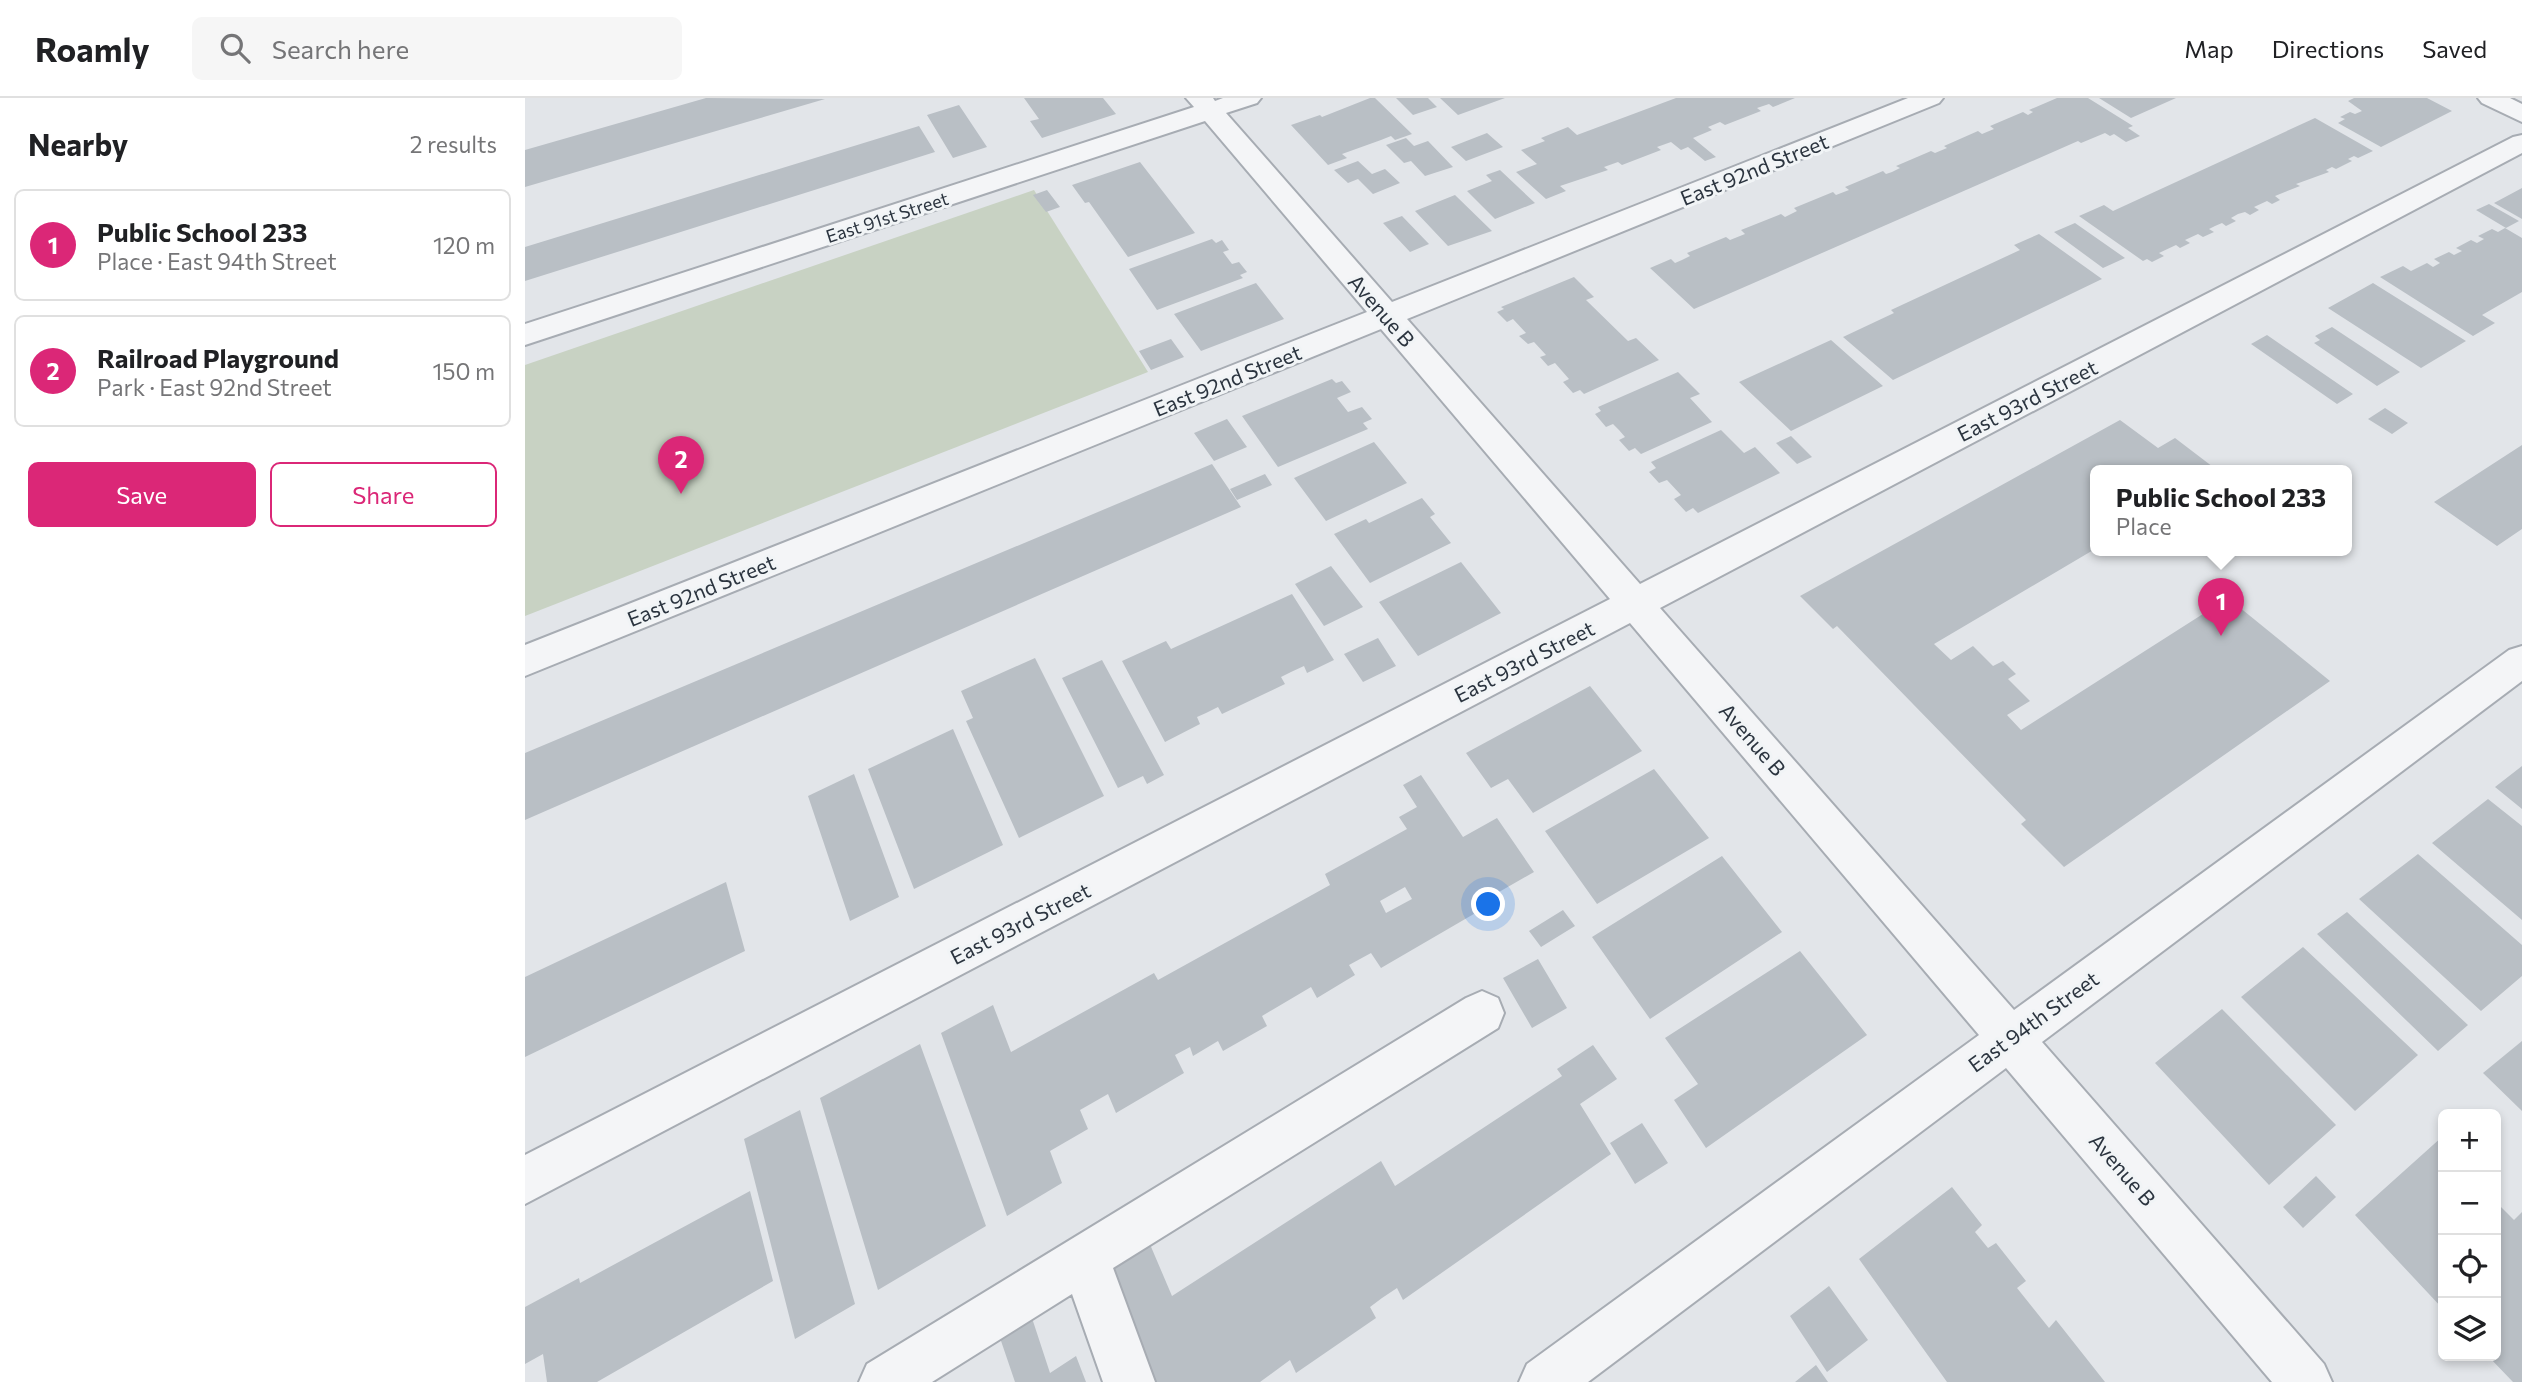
<!DOCTYPE html>
<meta charset="utf-8">
<style>
:root{--surface:#fff;--page:#f6f6f6;--text:#202124;--muted:#757577;--line:#e0e0e0;--accent:#db2777}
body{margin:0;font-family:Commissioner,sans-serif;background:var(--page);color:var(--text)}
.controls{position:absolute;right:21px;bottom:21px;display:grid;overflow:hidden;border-radius:10px;box-shadow:0 4px 10px #0003}
.controls button{width:63px;height:63px;display:grid;place-items:center;padding:0;border:0;border-bottom:2px solid var(--line);background:var(--surface);color:var(--text);font:35px sans-serif}
.you{position:absolute;left:964px;top:807px;width:24px;height:24px;margin:-18px;border:5px solid #fff;border-radius:50%;background:#1a73e8;box-shadow:0 0 0 10px #1a73e833}
.badge{display:grid;place-items:center;width:46px;height:46px;border-radius:50%;background:var(--accent);color:#fff;font-size:23px;font-weight:700}
.pin{position:absolute;translate:-50% -58px;filter:drop-shadow(0 2px 4px #0008)}
.pin::after{content:'';position:absolute;top:37px;width:24px;height:21px;background:inherit;clip-path:polygon(0 0,100% 0,50% 100%)}
.popup{position:absolute;left:1565px;top:367px;width:262px;height:91px;box-sizing:border-box;display:grid;place-content:center;border-radius:10px;background:var(--surface);filter:drop-shadow(0 2px 5px #0005);font-size:23px;white-space:nowrap;color:var(--muted)}
.popup b{font-size:26px;color:var(--text)}
.popup::after{content:'';position:absolute;left:50%;top:100%;margin-left:-14px;border:14px solid transparent;border-top-color:var(--surface)}
.list{margin:0;padding:0;list-style:none}
h2{display:flex;justify-content:space-between;align-items:center;height:91px;margin:0;padding:0 28px;font-size:30px}
h2 small{font-size:23px;font-weight:400;color:var(--muted)}
.list li{display:grid;grid-template-columns:46px 1fr auto;gap:21px;align-items:center;box-sizing:border-box;height:112px;margin:0 14px 14px;padding:0 14px;border:2px solid var(--line);border-radius:10px}
.list b{display:block;font-size:26px;white-space:nowrap}
.list p{margin:0;font-size:23px;white-space:nowrap;color:var(--muted)}
.list em{font-size:23px;font-style:normal;color:var(--muted)}
.actions{display:flex;gap:14px;padding:21px 28px}
.actions a{flex:1;padding:16px 0;border:2px solid var(--accent);border-radius:10px;text-align:center;font-size:24px;color:var(--accent)}
.actions .main{background:var(--accent);color:#fff}
.icon{flex:none;width:38px;height:38px;fill:none;stroke:currentColor;stroke-width:2;stroke-linecap:round;stroke-linejoin:round}
.map{position:relative;flex:none;width:1997px;height:1284px;overflow:hidden}
header{display:flex;align-items:center;gap:42px;box-sizing:border-box;height:98px;padding:0 35px;background:var(--surface);border-bottom:2px solid var(--line)}
header strong{font-size:33px}
nav{display:flex;gap:38px;margin-inline-start:auto;font-size:24px}
.search{width:490px;height:63px;background:var(--page);display:flex;align-items:center;gap:18px;box-sizing:border-box;padding:0 24px;border-radius:10px;color:var(--muted);font-size:26px}
main{display:flex}
aside{flex:1;background:var(--surface)}
.map>svg:first-child{display:block}
</style>
<header>
<strong>Roamly</strong>
<div class="search"><svg class="icon" aria-label="search" viewBox="0 0 24 24"><circle cx="10" cy="10" r="6"/><path d="M15 15l6 6"/></svg>Search here</div>
<nav><a>Map</a><a>Directions</a><a>Saved</a></nav>
</header>
<main>
<aside>
<h2>Nearby<small>2 results</small></h2>
<ul class="list">
<li><span class="badge">1</span><div><b>Public School 233</b><p>Place · East 94th Street</p></div><em>120 m</em></li>
<li><span class="badge">2</span><div><b>Railroad Playground</b><p>Park · East 92nd Street</p></div><em>150 m</em></li>
</ul>
<div class="actions"><a class="main">Save</a><a>Share</a></div>
</aside>
<div class="map">
<svg width="1997" height="1284" viewBox="0 0 1997 1284">
<rect width="100%" height="100%" fill="#e2e5e9"/>
<path fill="#c8d2c3" d="M509 92 623 274 0 518V267Z"/>
<path fill="#b9bfc5" fill-rule="evenodd" d="M181 0 300 1 0 89V52Z
M499 0H578L591 16 517 40 505 23 514 21Z
M845 0H850L887 36 870 42 866 38 856 42 817 56 822 60 803 67 766 27 795 17 797 19Z
M871 0H903L912 9 888 17Z
M915 0H980L933 17Z
M1151 0H1270L1248 9 1244 6 1232 10 1236 13 1200 27 1195 24 1183 29 1187 32 1168 40 1191 59 1180 63 1163 49 1156 52 1146 44 1132 49 1136 52 1097 67 1093 64 1079 69 1083 72 1035 88 1041 93 1021 101 991 74 1012 66 996 52 1020 43 1016 40 1043 29 1052 37Z
M1532 0H1563L1608 28 1603 30 1615 38 1601 44 1589 36 1585 38 1580 35 1556 45 1553 43 1169 211 1125 170 1146 161 1150 165 1157 162 1165 158 1162 155 1201 139 1205 142 1220 136 1216 132 1256 116 1260 119 1272 113 1269 110 1308 94 1311 97 1324 92 1320 89 1358 73 1361 76 1367 74 1375 70 1371 68 1406 53 1410 55 1422 50 1419 48 1453 33 1457 36 1469 31 1465 28 1498 14 1503 17 1508 14 1504 12Z
M1574 0H1651L1606 20Z
M1829 0H1902L1927 13 1856 49 1813 25 1820 21 1815 19 1825 14 1830 16 1837 13 1823 3Z
M434 7 462 49 428 60 402 17Z
M1790 20 1848 53 1833 60 1829 58 1823 61 1827 63 1811 71 1807 69 1801 72 1804 74 1771 86 1775 88 1750 98 1755 102 1747 106 1742 103 1729 109 1734 112 1725 117 1720 114 1713 116 1706 120 1711 123 1701 128 1697 125 1690 128 1684 131 1689 134 1678 139 1673 136 1660 142 1665 145 1655 150 1651 147 1634 155 1639 158 1627 164 1622 161 1618 163 1554 118 1579 107 1588 113Z
M394 28 410 54 0 183V149Z
M962 35 978 49 941 63 926 49Z
M881 40 889 48 903 43 928 69 900 78 886 63 879 65 861 47Z
M833 63 847 76 860 71 875 85 848 96 833 81 823 85 809 72Z
M615 64 670 135 603 159 564 104 560 105 547 87Z
M975 72 1010 105 970 121 942 93 967 83 961 77Z
M1997 90V121L1969 105Z
M522 92 535 109 521 114 508 97Z
M930 97 967 133 923 148 890 113Z
M1964 106 1994 123 1981 130 1951 112Z
M877 118 904 146 885 154 858 125Z
M1550 125 1600 160 1578 170 1529 134Z
M1980 130 1997 140V194L1957 217 1970 225 1948 238 1855 179 1878 168 1886 173 1902 165 1908 169 1915 165 1909 161 1924 154 1929 157 1937 153 1931 150 1946 142 1952 145 1959 141 1953 138 1967 131 1973 134Z
M1514 136 1577 181 1368 282 1318 239 1369 215 1366 212 1495 152 1489 147Z
M687 141 691 145 697 142 704 152 698 154 707 166 714 164 722 174 715 177 718 180 632 212 604 171Z
M1049 179 1069 199 1061 202 1103 243 1111 240 1134 262 1059 296 1055 292 1048 295 1038 284 1044 281 1030 265 1023 268 1015 259 1021 257 1009 244 1003 246 994 238 1001 235 988 221 982 224 972 214 979 211 976 209Z
M731 185 759 221 676 253 649 216Z
M1848 185 1941 243 1896 270 1803 210Z
M1807 229 1875 274 1852 288 1789 245 1795 242 1790 238Z
M1742 237 1828 296 1812 306 1726 246Z
M646 241 659 259 626 272 614 253Z
M1306 242 1358 288 1266 333 1214 284Z
M1153 274 1175 296 1165 300 1187 324 1116 356 1110 350 1104 353 1094 342 1100 339 1094 332 1088 326 1081 329 1070 316 1076 313 1073 309Z
M807 281 811 285 817 283 826 294 812 300 823 314 837 309 847 321 838 325 843 331 753 369 717 318Z
M1860 310 1883 325 1867 336 1843 321Z
M702 321 722 349 689 363 669 335Z
M1595 322 1633 350 1650 340 1692 372H1570V451L1409 546 1426 562 1448 548 1468 568 1478 563 1491 576 1483 581 1505 603 1482 617 1496 632 1703 500 1805 583 1539 769 1496 726 1501 722 1312 528 1308 531 1275 498Z
M1196 332 1219 355 1230 349 1255 375 1173 415 1168 410 1161 414 1149 401 1156 397 1142 382 1134 385 1124 374 1131 370 1126 364Z
M1266 338 1287 359 1272 366 1251 345Z
M849 344 882 385 801 423 769 380Z
M1997 347V431L1972 448 1909 404Z
M687 366 716 409 0 722V655Z
M740 376 747 387 712 402 705 391Z
M897 400 910 416 905 419 926 445 845 485 809 436 841 421 844 425Z
M936 464 976 515 893 558 854 504Z
M806 468 838 509 799 528 770 486Z
M767 496 809 562 782 575 779 568 766 574 756 579 760 586 697 616 693 609 681 615 672 619 675 626 640 644 597 563 641 543 646 551Z
M853 540 871 568 838 584 819 556Z
M510 560 579 698 494 740 441 623 448 620 436 593Z
M577 562 639 677 622 686 618 678 593 690 537 580Z
M1065 588 1117 653 1008 715 983 681 966 690 941 655Z
M428 631 478 747 389 791 343 671Z
M1997 668V711L1970 689Z
M1129 671 1184 740 1072 806 1020 733Z
M329 676 374 799 325 823 283 698Z
M896 677 938 739 972 720 1009 774 974 794 978 799 856 870 846 855 824 867 830 877 792 900 786 889 759 905 737 918 742 928 698 953 693 943 668 958 665 949 650 957 659 975 591 1015 583 996 555 1012 563 1031 525 1053 537 1085 482 1118 416 935 468 907 486 954 629 875 633 882 805 787 800 776 882 731 874 719 892 709 878 687ZM880 789 887 801 861 815 855 803Z
M1963 701 1997 728V822L1907 745Z
M1893 756 1997 847V878L1956 913 1834 801Z
M1197 758 1257 834 1125 921 1067 839Z
M201 784 220 853 0 959V879Z
M1038 812 1050 828 1016 849 1004 833Z
M1822 814 1943 927 1913 953 1792 836Z
M1778 849 1893 957 1830 1013 1716 899Z
M1275 853 1342 937 1181 1050 1149 1002 1173 986 1140 940Z
M1013 861 1042 910 1007 930 978 880Z
M1697 911 1811 1027 1744 1087 1630 965Z
M1997 943V1013L1958 975Z
M395 946 461 1128 353 1192 295 1000Z
M1068 947 1092 981 1055 1006 1086 1056 878 1202 872 1190 857 1200 845 1209 851 1220 771 1275 765 1262 735 1284H610L578 1173 624 1144 647 1198 856 1063 870 1088 1037 978 1032 971Z
M275 1012 330 1206 270 1241 219 1041Z
M1117 1025 1143 1065 1110 1086 1085 1045Z
M1918 1038V1211L1830 1117Z
M1791 1078 1811 1099 1778 1130 1758 1109Z
M1427 1089 1457 1127 1450 1134 1463 1150 1471 1145 1501 1183 1492 1190 1524 1230 1531 1222 1580 1284H1422L1334 1161Z
M225 1093 248 1183 72 1284H22L18 1256 0 1266V1209L54 1180 55 1185Z
M1971 1104 1989 1122 1997 1114V1284H1988L1963 1258H1971Z
M1304 1188 1343 1242 1302 1274 1265 1218Z
M506 1217 525 1275 551 1258 561 1284H490L474 1237Z
M1291 1267 1303 1284H1270Z"/>
<g fill="none" stroke-linecap="round" stroke-linejoin="round">
<defs>
<path id="minor" d="M661 0H688L690 3 698 0H736L732 5 701 15 867 204 1383 0H1418L1414 5 882 221 1115 486 1988 39 1997 37V55L1135 510 1489 912 1984 552 1997 548V583L1517 944 1799 1266 1807 1284H1747L1481 970 1063 1284H994L1002 1266 1454 937 1105 525 0 1106V1057L1085 501 856 231 0 578V547L842 214 680 23 0 247V226L669 9Z
M1953 0H1985L1997 6V24L1957 5Z
M957 893 973 900 979 915 973 930 588 1170 630 1284H578L547 1196 407 1284H334L342 1266 941 900Z"/>
</defs>
<use href="#minor" stroke="#a7acb3" stroke-width="4"/>
<use href="#minor" fill="#f4f5f7" fill-rule="evenodd"/>
</g>
<g text-anchor="middle" dominant-baseline="central" stroke-width="6" stroke-linejoin="round" paint-order="stroke">
<g font-size="18" fill="#2b343f" stroke="#f1f4f6">
<text transform="translate(362 119) rotate(-18)">East 91st Street</text>
</g>
<g font-size="21" fill="#2b343f" stroke="#f1f4f6">
<text transform="translate(1229 71) rotate(-22)">East 92nd Street</text>
<text transform="translate(857 212) rotate(49)">Avenue B</text>
<text transform="translate(702 282) rotate(-22)">East 92nd Street</text>
<text transform="translate(1502 302) rotate(-27)">East 93rd Street</text>
<text transform="translate(176 492) rotate(-22)">East 92nd Street</text>
<text transform="translate(999 563) rotate(-27)">East 93rd Street</text>
<text transform="translate(1228 641) rotate(49)">Avenue B</text>
<text transform="translate(495 825) rotate(-27)">East 93rd Street</text>
<text transform="translate(1508 923) rotate(-36)">East 94th Street</text>
<text transform="translate(1598 1071) rotate(49)">Avenue B</text>
</g>
</g>
</svg>
<div class="controls">
<button>+</button>
<button>−</button>
<button><svg class="icon" aria-label="locate" viewBox="0 0 24 24"><circle cx="12" cy="12" r="6"/><path d="M12 2v4M12 18v4M2 12h4M18 12h4"/></svg></button>
<button><svg class="icon" aria-label="layers" viewBox="0 0 24 24"><path d="M12 4l9 5-9 5-9-5zM3 14l9 5 9-5"/></svg></button>
</div>
<div class="you"></div>
<div class="pin badge" style="left:1696px;top:538px">1</div>
<div class="popup"><b>Public School 233</b>Place</div>
<div class="pin badge" style="left:156px;top:396px">2</div>
</div>
</main>
